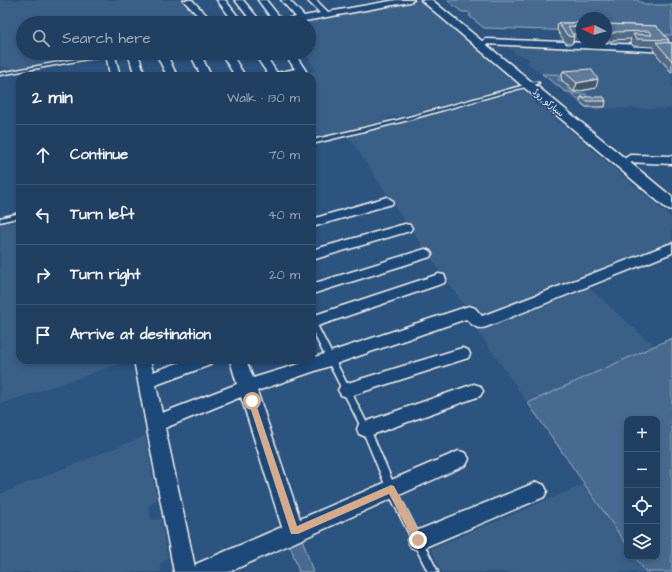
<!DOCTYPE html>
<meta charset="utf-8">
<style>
:root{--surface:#213f61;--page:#2d4a6a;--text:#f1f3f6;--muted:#a2afbd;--line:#3e5876}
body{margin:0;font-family:"Architects Daughter","Playpen Sans Arabic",sans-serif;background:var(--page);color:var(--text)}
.controls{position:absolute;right:12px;bottom:12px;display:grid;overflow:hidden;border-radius:8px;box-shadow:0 2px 6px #0003}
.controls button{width:36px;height:36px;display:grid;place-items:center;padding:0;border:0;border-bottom:1px solid var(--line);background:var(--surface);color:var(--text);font:20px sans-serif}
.compass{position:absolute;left:576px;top:12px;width:36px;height:36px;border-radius:50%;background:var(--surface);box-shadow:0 2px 6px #0003;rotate:276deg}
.stop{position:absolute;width:12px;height:12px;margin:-9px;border:3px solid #d6ab8b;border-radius:50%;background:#fff}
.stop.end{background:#d6ab8b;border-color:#fff;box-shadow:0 1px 4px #0008}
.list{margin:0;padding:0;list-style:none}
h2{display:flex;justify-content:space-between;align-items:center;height:52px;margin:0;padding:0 16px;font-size:17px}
h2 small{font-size:13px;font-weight:400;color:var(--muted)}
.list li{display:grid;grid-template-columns:26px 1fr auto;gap:12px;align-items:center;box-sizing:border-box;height:60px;padding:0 16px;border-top:1px solid var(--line)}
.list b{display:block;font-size:15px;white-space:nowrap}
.list em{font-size:13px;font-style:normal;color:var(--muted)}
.icon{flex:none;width:22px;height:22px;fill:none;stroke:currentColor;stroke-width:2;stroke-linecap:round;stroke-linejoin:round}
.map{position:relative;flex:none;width:672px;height:572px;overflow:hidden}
.search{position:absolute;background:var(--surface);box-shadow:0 2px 6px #0003;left:16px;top:16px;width:300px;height:44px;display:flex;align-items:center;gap:10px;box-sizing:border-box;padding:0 14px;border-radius:22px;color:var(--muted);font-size:15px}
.panel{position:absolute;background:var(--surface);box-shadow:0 2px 6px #0003;left:16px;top:72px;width:300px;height:292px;border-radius:12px}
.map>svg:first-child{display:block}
</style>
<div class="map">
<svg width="672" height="572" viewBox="0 0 672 572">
<rect width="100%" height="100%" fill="#2c5481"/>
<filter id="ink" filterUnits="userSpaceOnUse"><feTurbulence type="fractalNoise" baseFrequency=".025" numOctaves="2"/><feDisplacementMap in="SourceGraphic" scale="8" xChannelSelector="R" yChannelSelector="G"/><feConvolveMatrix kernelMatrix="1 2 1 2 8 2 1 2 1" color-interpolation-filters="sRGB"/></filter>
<g filter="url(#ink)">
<path fill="#3b6088" d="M0 0H182L204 23H23V53H98L11 69 0 66Z
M418 0 519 85 398 117 392 116 387 120 312 139V76H291L317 70 304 53H309V23H291Z
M557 30 582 31V42H606V32L672 35V48L566 44Z
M506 45 589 49 672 51V109L600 108V110H588L527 63 530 60 525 56 517 55Z
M523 90 535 100 533 102 537 106 542 107 556 118 557 124 561 123 672 218V245L487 317 475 305 466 308 400 214 349 137Z
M20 220V360H132L0 404V225Z
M587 286 654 346 528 403 477 330Z
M145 436 157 499 148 505 151 520 161 519 167 558 160 565 161 572H0V494Z
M585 484 627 545V557H635L646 572H442L431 549Z"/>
<path fill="#496b90" stroke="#9eaebc" d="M447 0H637L646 5H672V35L606 32V18H582V31L484 28 469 16 471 15 468 12H462Z
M542 74 590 75 572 78 560 76 558 80 562 81 573 93 586 94 588 98 585 102 577 98 570 92H566Z
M672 338V572H646L635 557H657V419H627V545L528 403Z
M301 535 313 572H299L289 542Z"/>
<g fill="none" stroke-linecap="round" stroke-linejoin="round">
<defs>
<path id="service" d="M108 53 112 54 110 55 0 75V73Z
M535 82 539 83 401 122 312 144V140L398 120Z
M20 213V217L0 222V218Z
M312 320 315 321 316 323 370 429 395 487 438 572H428L388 492 362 429 312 330Z"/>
<path id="minor" d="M183 0H192L214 23H205Z
M217 0H225L243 23H235Z
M235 0H243L262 23H253Z
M258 0H266L282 20 296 17 281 0H289L304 16 320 13 307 0H316L328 12 396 0H414L410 2 294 23H275Z
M486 39 672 46V52L483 44 481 42Z
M106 53H120L115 56 120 76H110Z
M128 53H138L145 76H135Z
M156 53H166L177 76H167Z
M190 53H200L211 76H201Z
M221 53H231L245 76H235Z
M254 53H264L277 73 295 69 284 53H294L306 71 304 73 292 76H269Z
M630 155 672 156V164L626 162 624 159Z
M387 197 393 201 392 204 312 227V219Z
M405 224 410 225 412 228 410 231 312 260V250Z
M672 243V253L486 327C476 330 473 325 466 319L257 391 300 519 459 451 466 453 469 459 466 465 229 572H174L134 360H150L153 372 186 360H212L210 365 156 385 162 413 237 384 230 360H246L253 378 312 360V358L469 306 475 308 482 316ZM241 397 282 527 196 564 195 567 165 428Z
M425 249 430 251 432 254 430 257 312 294V284Z
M439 274 444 275 446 279 444 283 312 328V316Z
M462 348 468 350 470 354 468 358 347 397 341 395 338 390 341 385Z
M474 384 480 386 483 391 480 396 366 437 359 434 357 429 359 424Z
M537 482 544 485 547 491 544 497 418 550 411 547 407 540 411 533Z"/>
<path id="tertiary" d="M421 0H432L672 197V210L666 208Z"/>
</defs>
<use href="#service" stroke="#f4f1e8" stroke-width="3"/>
<use href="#minor" stroke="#f4f1e8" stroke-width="3"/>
<use href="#tertiary" stroke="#f4f1e8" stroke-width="3"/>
<use href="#service" fill="#1f4a7a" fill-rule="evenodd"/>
<use href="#minor" fill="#1f4a7a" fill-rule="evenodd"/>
<use href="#tertiary" fill="#1f4a7a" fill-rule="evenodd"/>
</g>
<path fill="#516a84" stroke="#f4f1e8" d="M558 23H582V34H573L574 37 572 44H566L557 30Z
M606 24 656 26 669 40 668 42 672 43V73L653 50 654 47 633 46 630 42 631 39 613 40V41H606Z
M563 71 596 88 574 92 561 79Z
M581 97 606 101 605 107H586L580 102Z"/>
<path fill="#42566c" stroke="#f4f1e8" d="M598 79 596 88 574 92 577 83Z"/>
<path fill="#5e7b9a" stroke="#f4f1e8" d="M558 23H582V27L568 26 574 37 568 36Z
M606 24 656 26 669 40 636 39 633 34 652 35 649 31 614 32 615 33 606 34Z
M656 42 672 43V61Z
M591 69 598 79 577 83 563 71Z
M581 97H604L606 101H587Z"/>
</g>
<path fill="#d6ab8b" d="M252 398 255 401 297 526 391 485 394 486 421 536V543H415L389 494 298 534H291L248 401Z"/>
<g text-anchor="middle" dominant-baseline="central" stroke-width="3" stroke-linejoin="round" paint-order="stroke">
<g font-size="9" fill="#f4f1e8" stroke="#1f4a7a">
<text transform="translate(548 103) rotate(40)">سپارکو روڈ</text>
</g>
</g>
</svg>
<div class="controls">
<button>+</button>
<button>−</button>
<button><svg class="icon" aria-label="locate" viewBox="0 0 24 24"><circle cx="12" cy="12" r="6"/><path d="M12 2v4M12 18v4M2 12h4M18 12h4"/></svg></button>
<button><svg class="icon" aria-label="layers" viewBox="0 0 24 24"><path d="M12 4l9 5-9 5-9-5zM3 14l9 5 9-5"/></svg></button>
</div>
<svg class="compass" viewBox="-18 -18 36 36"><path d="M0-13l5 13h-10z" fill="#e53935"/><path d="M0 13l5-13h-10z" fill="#a2afbd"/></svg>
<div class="stop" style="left:252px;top:401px"></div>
<div class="stop end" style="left:418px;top:540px"></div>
<div class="search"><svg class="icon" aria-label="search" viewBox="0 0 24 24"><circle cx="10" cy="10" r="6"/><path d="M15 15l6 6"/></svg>Search here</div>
<section class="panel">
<h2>2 min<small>Walk · 130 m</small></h2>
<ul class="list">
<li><svg class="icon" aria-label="ahead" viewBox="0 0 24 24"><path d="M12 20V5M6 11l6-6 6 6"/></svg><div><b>Continue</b></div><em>70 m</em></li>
<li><svg class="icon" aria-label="left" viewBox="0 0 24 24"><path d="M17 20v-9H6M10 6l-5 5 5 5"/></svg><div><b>Turn left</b></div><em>40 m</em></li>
<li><svg class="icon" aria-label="right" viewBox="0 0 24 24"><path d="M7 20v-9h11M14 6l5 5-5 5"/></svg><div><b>Turn right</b></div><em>20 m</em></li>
<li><svg class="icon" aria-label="arrive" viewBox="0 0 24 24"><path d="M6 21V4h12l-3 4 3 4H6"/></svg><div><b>Arrive at destination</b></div></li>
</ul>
</section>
</div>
